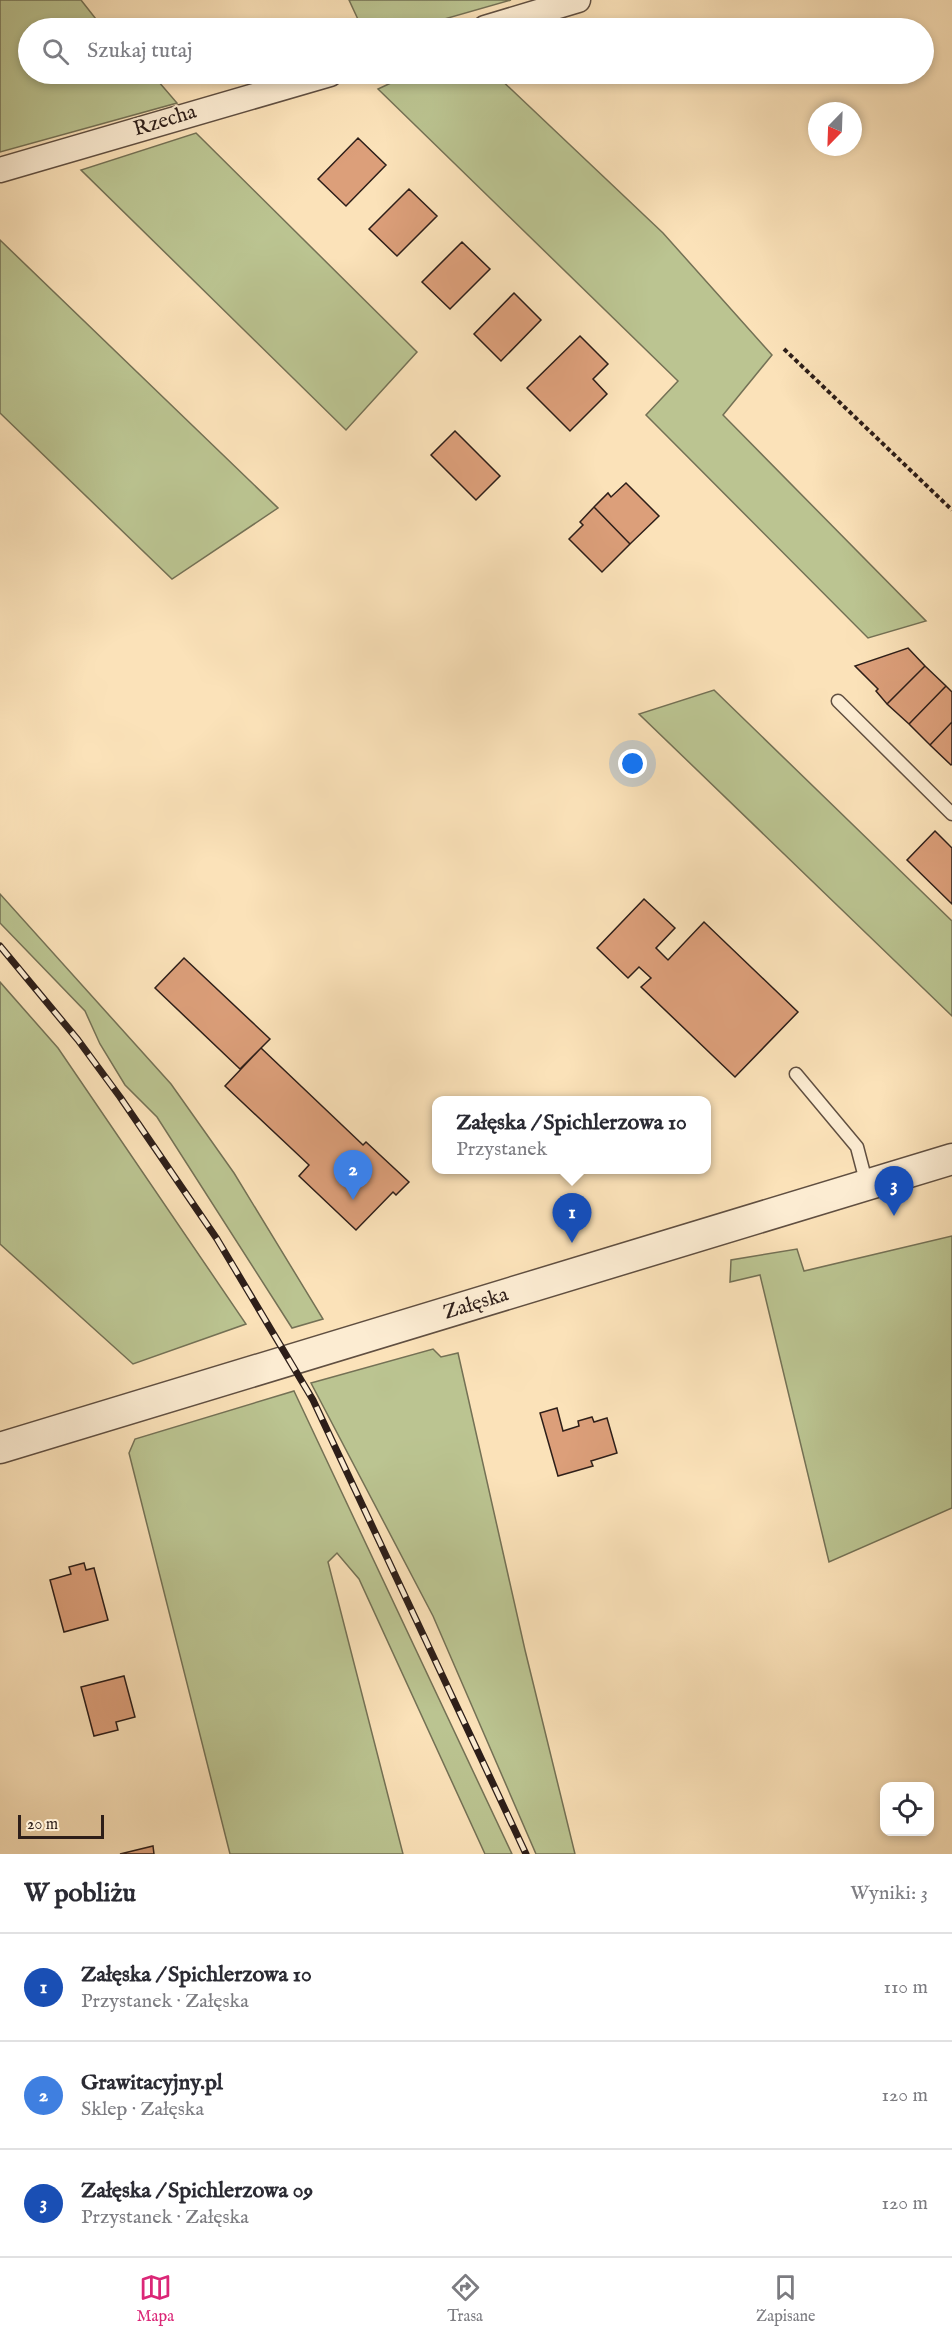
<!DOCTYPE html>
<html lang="pl">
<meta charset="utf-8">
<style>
:root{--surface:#fff;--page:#f7f7f7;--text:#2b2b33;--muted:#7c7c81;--line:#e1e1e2;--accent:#db2777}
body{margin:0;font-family:"IM FELL English",serif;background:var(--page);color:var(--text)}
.controls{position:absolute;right:18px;bottom:18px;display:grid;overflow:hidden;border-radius:12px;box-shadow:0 3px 9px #0003}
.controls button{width:54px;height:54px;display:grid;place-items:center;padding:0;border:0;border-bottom:2px solid var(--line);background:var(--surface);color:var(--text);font:30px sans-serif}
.compass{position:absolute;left:808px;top:102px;width:54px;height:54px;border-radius:50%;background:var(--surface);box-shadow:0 3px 9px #0003;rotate:203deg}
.scale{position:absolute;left:18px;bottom:15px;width:86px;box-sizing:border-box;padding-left:6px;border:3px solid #2d1e19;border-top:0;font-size:16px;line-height:21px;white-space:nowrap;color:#2d1e19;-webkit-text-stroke:4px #fcecd2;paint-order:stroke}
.you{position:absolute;left:633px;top:764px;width:21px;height:21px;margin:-15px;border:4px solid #fff;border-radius:50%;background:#1a73e8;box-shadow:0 0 0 9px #1a73e833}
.badge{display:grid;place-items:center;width:39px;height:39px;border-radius:50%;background:var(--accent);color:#fff;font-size:20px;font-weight:700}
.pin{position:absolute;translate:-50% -50px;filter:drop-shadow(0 2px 3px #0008)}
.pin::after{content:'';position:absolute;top:32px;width:21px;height:18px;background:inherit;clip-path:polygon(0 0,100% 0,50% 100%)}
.popup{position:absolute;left:432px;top:1096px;width:279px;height:78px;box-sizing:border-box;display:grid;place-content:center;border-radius:12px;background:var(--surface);filter:drop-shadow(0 2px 4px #0005);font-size:20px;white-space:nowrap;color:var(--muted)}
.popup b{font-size:22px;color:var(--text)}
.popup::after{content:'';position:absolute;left:50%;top:100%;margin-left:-12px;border:12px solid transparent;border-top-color:var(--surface)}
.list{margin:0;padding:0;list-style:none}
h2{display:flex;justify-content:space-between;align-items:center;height:78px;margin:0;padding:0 24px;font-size:26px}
h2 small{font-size:20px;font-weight:400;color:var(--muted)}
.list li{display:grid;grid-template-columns:39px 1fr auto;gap:18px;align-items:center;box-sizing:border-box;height:108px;padding:0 24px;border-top:2px solid var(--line)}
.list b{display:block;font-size:22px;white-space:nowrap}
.list p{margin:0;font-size:20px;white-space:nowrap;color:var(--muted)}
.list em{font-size:20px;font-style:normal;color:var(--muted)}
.icon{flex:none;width:33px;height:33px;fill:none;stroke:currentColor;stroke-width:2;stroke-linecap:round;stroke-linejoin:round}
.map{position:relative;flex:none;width:952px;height:1854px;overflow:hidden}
.search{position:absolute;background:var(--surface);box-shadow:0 3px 9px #0003;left:18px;right:18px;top:18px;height:66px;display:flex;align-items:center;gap:15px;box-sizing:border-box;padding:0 21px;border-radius:33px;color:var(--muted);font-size:22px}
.sheet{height:402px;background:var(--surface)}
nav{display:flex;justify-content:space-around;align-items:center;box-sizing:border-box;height:84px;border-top:2px solid var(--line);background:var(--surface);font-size:16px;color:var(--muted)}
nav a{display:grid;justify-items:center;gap:3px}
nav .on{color:var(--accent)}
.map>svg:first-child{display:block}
</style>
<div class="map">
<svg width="952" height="1854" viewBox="0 0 952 1854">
<rect width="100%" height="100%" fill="#fbe2b9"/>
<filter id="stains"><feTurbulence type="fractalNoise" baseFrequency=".00333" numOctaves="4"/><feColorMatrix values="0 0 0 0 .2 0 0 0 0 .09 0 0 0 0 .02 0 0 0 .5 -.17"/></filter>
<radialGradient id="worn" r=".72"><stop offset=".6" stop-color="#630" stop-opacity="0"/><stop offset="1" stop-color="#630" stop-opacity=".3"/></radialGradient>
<path fill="#bbc491" stroke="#747155" stroke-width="1.5" d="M0 0H81L103 28H28V74H152L177 103 0 152Z
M349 0H511L413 28H362Z
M410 74H495L663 233 772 355 723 415 926 621 868 638 646 415 678 381 378 89Z
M196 133 417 352 346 430 81 170Z
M0 240 278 508 172 579 0 413Z
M714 690 952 921V1016L639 714Z
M0 894 171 1084 234 1173 323 1319 292 1328 157 1117 125 1085 100 1044 85 1011 0 923Z
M0 982 58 1048 246 1324 133 1364 0 1244Z
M952 1236V1508L829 1562 760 1275 730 1282 731 1260 797 1249 804 1271Z
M433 1349 441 1357 458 1353 525 1650 575 1854H536L433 1616 311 1383Z
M294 1391 512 1854H485L359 1579 337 1553 328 1562 403 1854H230L129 1453 135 1439Z"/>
<path fill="#dc9f7a" stroke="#2d1e19" stroke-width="1.5" d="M358 138 386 165 346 206 318 179Z
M409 189 437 216 397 256 369 229Z
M462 242 490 269 450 309 422 282Z
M514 293 541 320 501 361 474 334Z
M580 336 608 364 593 379 607 394 570 431 527 388Z
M455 431 500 476 476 500 431 455Z
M626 483 659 516 630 544 594 507 608 493 611 497Z
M594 507 630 544 602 572 569 539 583 525 580 522Z
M908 648 925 666 887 704 876 691 878 689 855 666Z
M925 666 946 686 909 724 887 704Z
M946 686 952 692V722L930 745 909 724Z
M952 722V764L951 765 930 745Z
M935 831 952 848V904L907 860Z
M644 899 675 928 656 948 668 960 704 922 798 1012 735 1077 641 987 651 978 639 967 628 978 597 948Z
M184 958 270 1039 240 1069 155 988Z
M261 1048 363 1145 366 1142 409 1182 396 1195 393 1192 356 1230 299 1176 309 1165 225 1086Z
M557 1408 563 1431 579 1426 578 1421 592 1417 594 1422 607 1418 617 1453 591 1461 593 1466 558 1476 540 1413Z
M84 1563 86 1570 94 1568 108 1620 64 1632 50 1580 71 1574 69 1567Z
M124 1676 135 1717 116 1722 118 1730 94 1736 81 1687Z
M153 1846 154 1854H120Z"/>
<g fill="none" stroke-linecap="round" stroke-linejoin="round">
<defs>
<path id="service" d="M838 701 952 814
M796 1074 857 1147 867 1185"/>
<path id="minor" d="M485 28 578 0
M0 170 330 74"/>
<path id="tertiary" d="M0 1448 952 1159"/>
</defs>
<use href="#service" stroke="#604f41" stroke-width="15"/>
<use href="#minor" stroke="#604f41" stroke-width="27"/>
<use href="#tertiary" stroke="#604f41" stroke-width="33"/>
<path stroke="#2d1e19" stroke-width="4" stroke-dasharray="4.5 3" stroke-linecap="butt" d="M784 349 952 510"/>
<use href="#service" stroke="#fcecd2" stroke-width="12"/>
<use href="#minor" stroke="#fcecd2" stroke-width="24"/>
<use href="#tertiary" stroke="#fcecd2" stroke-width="30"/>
<defs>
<path id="rail" d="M0 946 78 1040 120 1097 217 1239 313 1400 526 1854"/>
</defs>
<use href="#rail" stroke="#2d1e19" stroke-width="7"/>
<use href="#rail" stroke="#fcecd2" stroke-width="4.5" stroke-dasharray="14" stroke-linecap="butt"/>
</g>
<g text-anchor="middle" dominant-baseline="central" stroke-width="4.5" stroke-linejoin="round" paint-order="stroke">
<g font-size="21" fill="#2d1e19" stroke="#fcecd2">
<text transform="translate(165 121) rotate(-17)">Rzecha</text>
<text transform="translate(476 1304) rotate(-17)">Załęska</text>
</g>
</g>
<rect width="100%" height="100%" filter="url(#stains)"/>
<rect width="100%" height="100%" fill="url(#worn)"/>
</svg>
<div class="controls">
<button><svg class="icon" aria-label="locate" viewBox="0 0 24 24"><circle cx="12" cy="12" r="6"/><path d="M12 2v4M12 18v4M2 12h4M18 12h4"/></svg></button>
</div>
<svg class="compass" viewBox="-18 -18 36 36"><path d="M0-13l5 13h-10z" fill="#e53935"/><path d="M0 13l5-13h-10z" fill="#7c7c81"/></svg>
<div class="scale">20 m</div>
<div class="you"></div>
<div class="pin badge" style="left:572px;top:1243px;background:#1a4fb4">1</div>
<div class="popup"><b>Załęska / Spichlerzowa 10</b>Przystanek</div>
<div class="pin badge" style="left:353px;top:1200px;background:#3f7fe0">2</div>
<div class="pin badge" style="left:894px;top:1216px;background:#1a4fb4">3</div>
<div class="search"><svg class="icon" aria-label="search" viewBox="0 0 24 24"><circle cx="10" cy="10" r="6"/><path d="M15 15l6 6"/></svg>Szukaj tutaj</div>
</div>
<section class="sheet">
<h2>W pobliżu<small>Wyniki: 3</small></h2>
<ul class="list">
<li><span class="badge" style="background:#1a4fb4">1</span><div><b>Załęska / Spichlerzowa 10</b><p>Przystanek · Załęska</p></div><em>110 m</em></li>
<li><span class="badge" style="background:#3f7fe0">2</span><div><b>Grawitacyjny.pl</b><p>Sklep · Załęska</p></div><em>120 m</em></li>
<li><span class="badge" style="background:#1a4fb4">3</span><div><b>Załęska / Spichlerzowa 09</b><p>Przystanek · Załęska</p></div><em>120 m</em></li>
</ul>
</section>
<nav>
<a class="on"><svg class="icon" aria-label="map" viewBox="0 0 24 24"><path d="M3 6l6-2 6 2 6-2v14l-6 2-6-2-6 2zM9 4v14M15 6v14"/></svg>Mapa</a>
<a><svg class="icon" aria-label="directions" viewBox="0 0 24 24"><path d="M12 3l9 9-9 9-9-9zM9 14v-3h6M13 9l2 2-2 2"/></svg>Trasa</a>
<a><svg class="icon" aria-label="saved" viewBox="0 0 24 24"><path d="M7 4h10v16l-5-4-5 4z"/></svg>Zapisane</a>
</nav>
